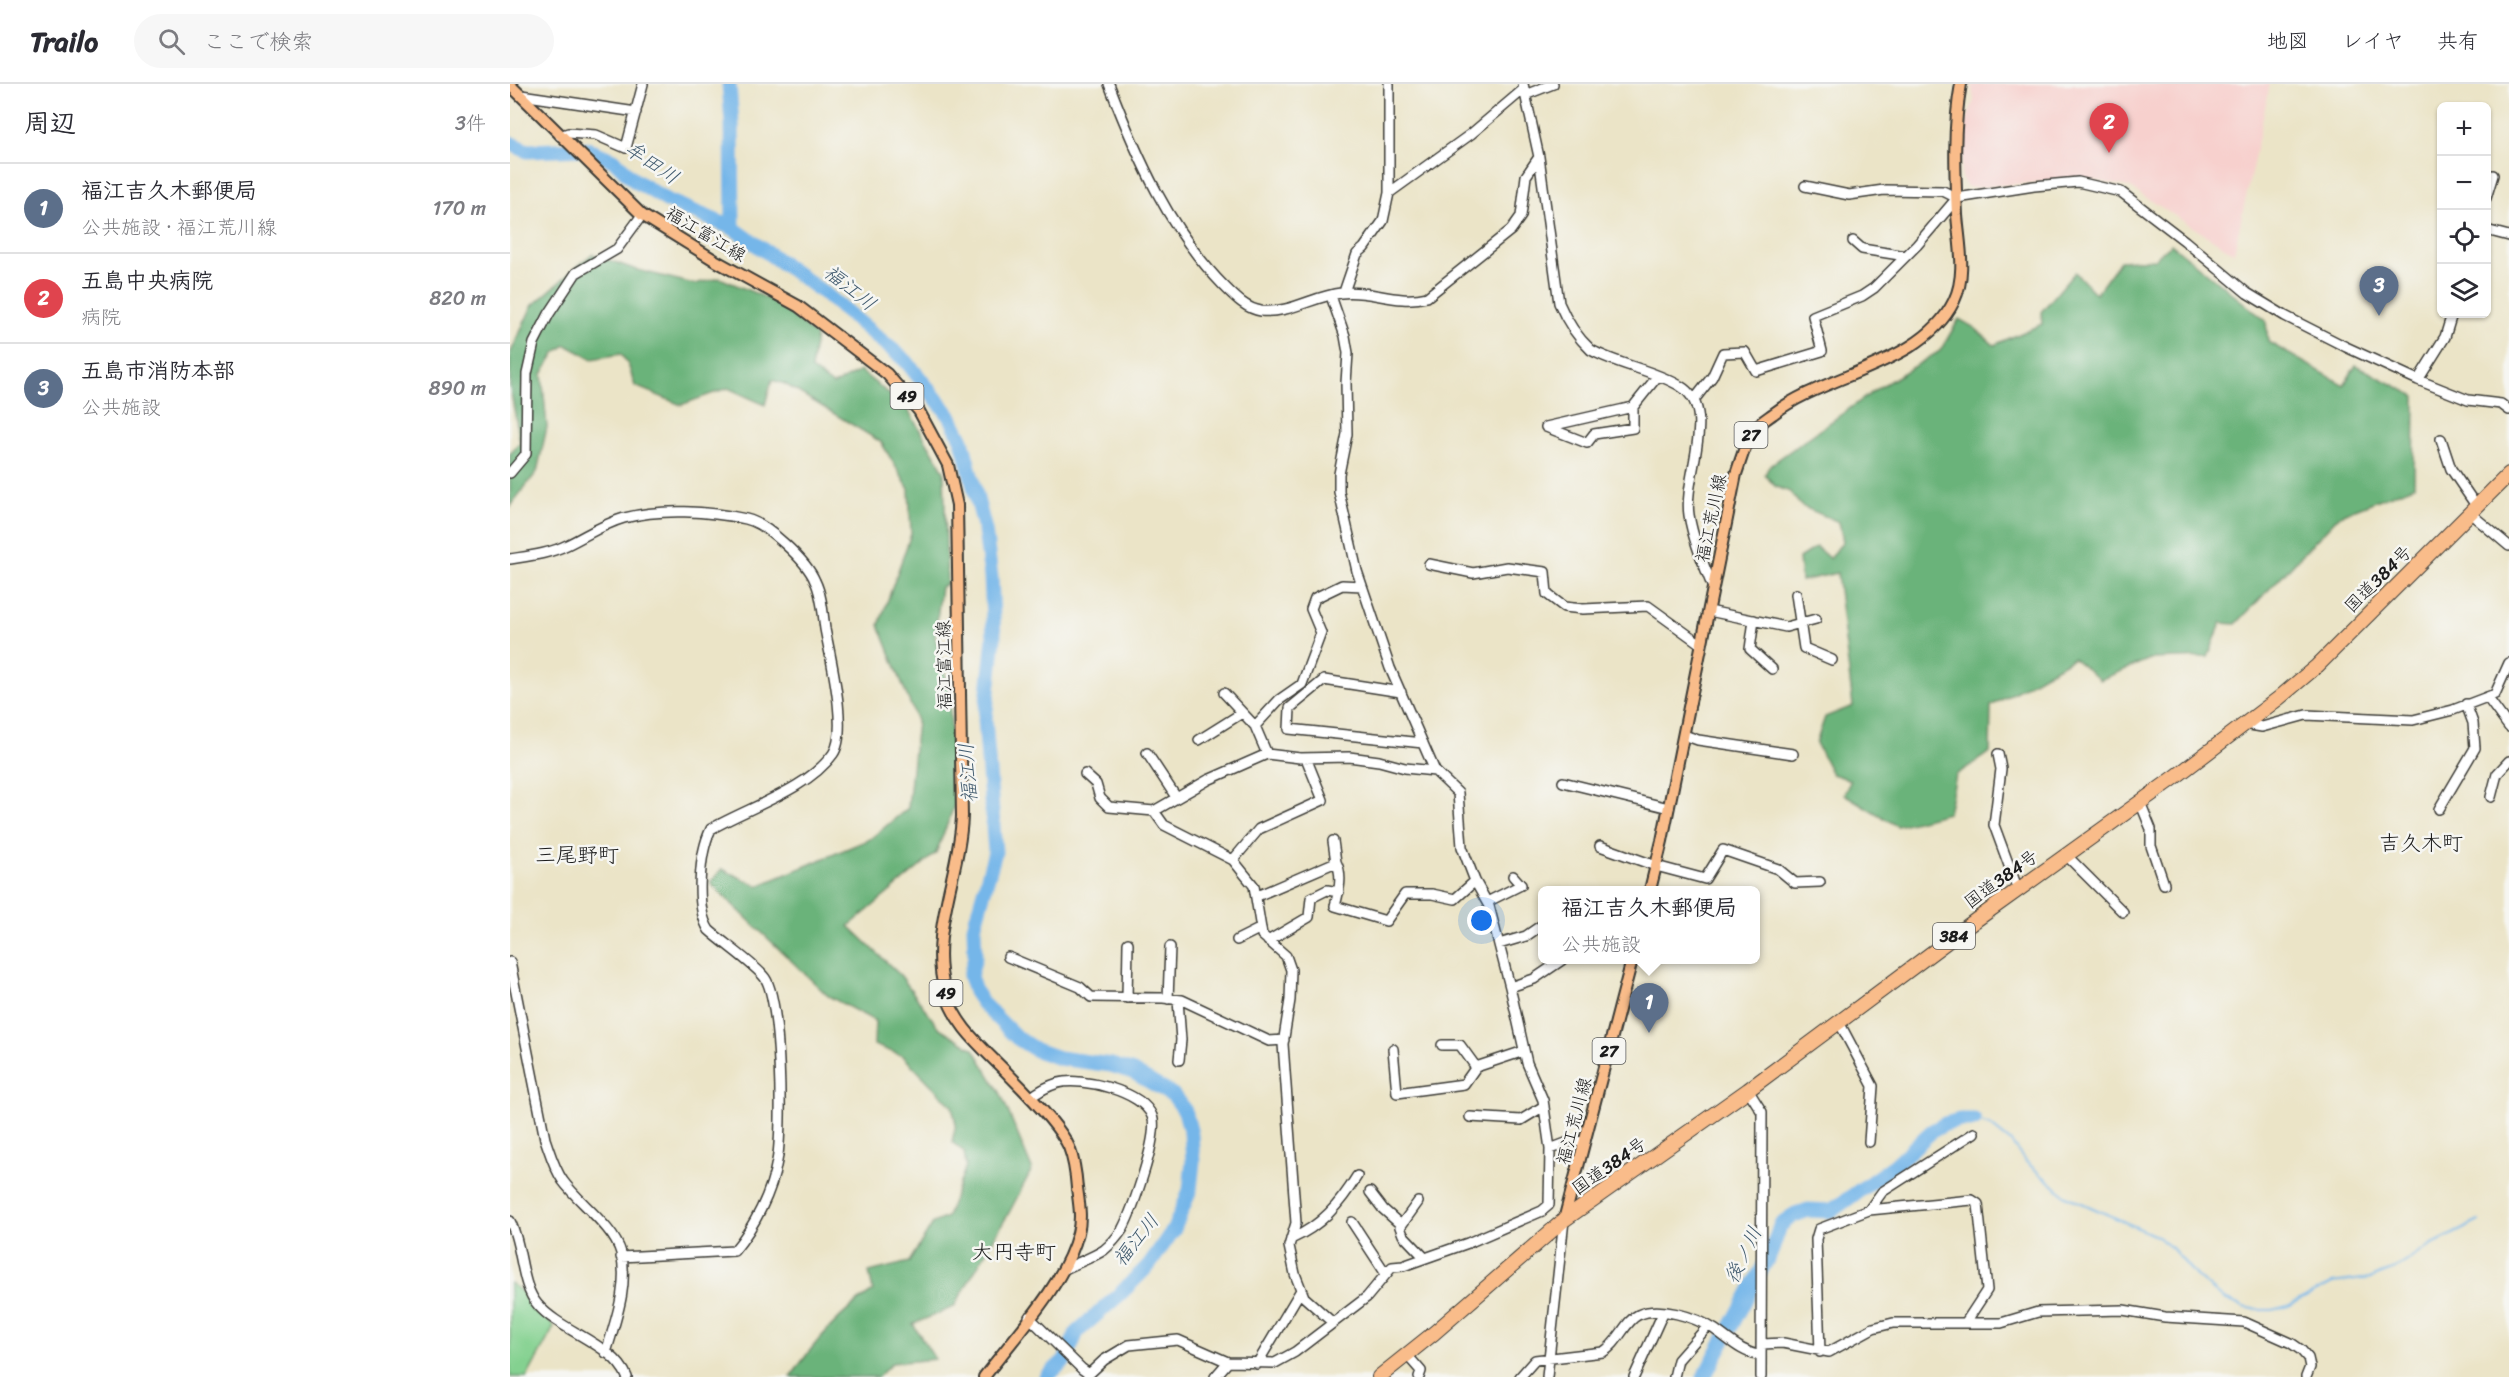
<!DOCTYPE html>
<html lang="ja">
<meta charset="utf-8">
<style>
:root{--surface:#fff;--page:#f7f7f7;--text:#2b2b33;--muted:#7c7c81;--line:#e1e1e2;--accent:#1f6fb2}
body{margin:0;font-family:Sriracha,"Klee One",sans-serif;background:var(--page);color:var(--text)}
.controls{position:absolute;right:18px;top:18px;display:grid;overflow:hidden;border-radius:9px;box-shadow:0 2px 4px #0004}
.controls button{width:54px;height:54px;display:grid;place-items:center;padding:0;border:0;border-bottom:2px solid var(--line);background:var(--surface);color:var(--text);font:30px sans-serif}
.you{position:absolute;left:972px;top:837px;width:21px;height:21px;margin:-15px;border:4px solid #fff;border-radius:50%;background:#1a73e8;box-shadow:0 0 0 9px #1a73e833}
.badge{display:grid;place-items:center;width:39px;height:39px;border-radius:50%;background:var(--accent);color:#fff;font-size:20px;font-weight:700}
.pin{position:absolute;translate:-50% -50px;filter:drop-shadow(0 2px 3px #0008)}
.pin::after{content:'';position:absolute;top:32px;width:21px;height:18px;background:inherit;clip-path:polygon(0 0,100% 0,50% 100%)}
.popup{position:absolute;left:1028px;top:802px;width:222px;height:78px;box-sizing:border-box;display:grid;place-content:center;border-radius:9px;background:var(--surface);filter:drop-shadow(0 2px 4px #0005);font-size:20px;white-space:nowrap;color:var(--muted)}
.popup b{font-size:22px;color:var(--text)}
.popup::after{content:'';position:absolute;left:50%;top:100%;margin-left:-12px;border:12px solid transparent;border-top-color:var(--surface)}
.list{margin:0;padding:0;list-style:none}
h2{display:flex;justify-content:space-between;align-items:center;height:78px;margin:0;padding:0 24px;font-size:26px}
h2 small{font-size:20px;font-weight:400;color:var(--muted)}
.list li{display:grid;grid-template-columns:39px 1fr auto;gap:18px;align-items:center;box-sizing:border-box;height:90px;padding:0 24px;border-top:2px solid var(--line)}
.list b{display:block;font-size:22px;white-space:nowrap}
.list p{margin:0;font-size:20px;white-space:nowrap;color:var(--muted)}
.list em{font-size:20px;font-style:normal;color:var(--muted)}
.icon{flex:none;width:33px;height:33px;fill:none;stroke:currentColor;stroke-width:2;stroke-linecap:round;stroke-linejoin:round}
.map{position:relative;flex:none;width:1999px;height:1293px;overflow:hidden}
header{display:flex;align-items:center;gap:36px;box-sizing:border-box;height:84px;padding:0 30px;background:var(--surface);border-bottom:2px solid var(--line)}
header strong{font-size:28px}
nav{display:flex;gap:33px;margin-inline-start:auto;font-size:21px}
.search{width:420px;height:54px;background:var(--page);display:flex;align-items:center;gap:15px;box-sizing:border-box;padding:0 21px;border-radius:33px;color:var(--muted);font-size:22px}
main{display:flex}
aside{flex:1;background:var(--surface)}
.map>svg:first-child{display:block}
</style>
<header>
<strong>Trailo</strong>
<div class="search"><svg class="icon" aria-label="search" viewBox="0 0 24 24"><circle cx="10" cy="10" r="6"/><path d="M15 15l6 6"/></svg>ここで検索</div>
<nav><a>地図</a><a>レイヤ</a><a>共有</a></nav>
</header>
<main>
<aside>
<h2>周辺<small>3件</small></h2>
<ul class="list">
<li><span class="badge" style="background:#5c6f8a">1</span><div><b>福江吉久木郵便局</b><p>公共施設 · 福江荒川線</p></div><em>170 m</em></li>
<li><span class="badge" style="background:#e0444e">2</span><div><b>五島中央病院</b><p>病院</p></div><em>820 m</em></li>
<li><span class="badge" style="background:#5c6f8a">3</span><div><b>五島市消防本部</b><p>公共施設</p></div><em>890 m</em></li>
</ul>
</aside>
<div class="map">
<svg width="1999" height="1293" viewBox="0 0 1999 1293">
<rect width="100%" height="100%" fill="#f6f6f2"/>
<filter id="ink" filterUnits="userSpaceOnUse"><feTurbulence type="fractalNoise" baseFrequency=".0167" numOctaves="2"/><feDisplacementMap in="SourceGraphic" scale="12" xChannelSelector="R" yChannelSelector="G"/><feConvolveMatrix kernelMatrix="1 2 1 2 8 2 1 2 1" color-interpolation-filters="sRGB"/></filter>
<filter id="wash" filterUnits="userSpaceOnUse"><feTurbulence type="fractalNoise" baseFrequency=".008" numOctaves="4" result="noise"/><feDisplacementMap in="SourceGraphic" scale="24" xChannelSelector="R" yChannelSelector="G"/><feGaussianBlur stdDeviation="1.35" result="paint"/><feColorMatrix in="noise" values="0 0 0 0 0 0 0 0 0 0 0 0 0 0 0 0 0 1.4 0 .05"/><feComposite in="paint" operator="in"/></filter>
<g filter="url(#wash)">
<rect width="100%" height="100%" fill="#ebe4c7"/>
<path fill="#f7d0cd" d="M1461 0H1760L1724 169 1619 103 1573 94 1462 104 1456 102 1451 94 1454 44 1464 16Z"/>
<path fill="#84d190" stroke="#507656" stroke-width="1.5" d="M0 1199 19 1213 44 1243 17 1293H0Z"/>
<path fill="#6bb37a" stroke="#44684b" stroke-width="1.5" d="M1661 160 1756 237 1758 258 1834 301 1846 281 1905 312 1904 402 1830 431 1726 540 1711 539 1698 573 1640 575 1590 596 1563 574 1481 622 1480 668 1446 691 1438 729 1387 742 1334 710 1341 696 1322 690 1306 659 1315 633 1343 622 1327 489 1291 497 1289 474 1306 463 1320 475 1333 457 1329 438 1291 422 1280 408 1265 402 1255 391 1259 382 1370 303 1430 267 1449 235 1465 244 1484 261 1532 240 1531 228 1565 188 1586 210 1610 177 1645 175Z
M82 170 124 185 184 200 210 194 266 218 306 252 301 285 323 301 350 287 397 324 434 387 437 500 431 503 425 552 439 604 445 720 426 769 339 842 391 892 428 943 464 965 491 1010 522 1085 500 1127 444 1223 403 1240 425 1275 382 1279 368 1293H281C302 1261 331 1228 363 1207L359 1188 399 1178 423 1139 437 1133 456 1082 454 1068 442 1058 446 1040 442 1022 393 972 364 961 365 937 318 912 200 799 212 785 248 802 360 755 398 724 407 637 369 541 401 450 399 405 371 358 275 300 262 296 255 321 218 304 171 321 125 302 118 280 111 270 82 275 56 261 45 269 32 290 37 343 27 388 0 422V370L10 358 0 303V270L22 222Z"/>
<g fill="none" stroke-linecap="round" stroke-linejoin="round">
<path stroke="#75b6e9" stroke-width="2" d="M1464 1036 1480 1041 1500 1057 1515 1077 1556 1112 1646 1152 1662 1164 1687 1193 1714 1215 1733 1223 1748 1226H1762L1778 1222 1822 1199 1861 1194 1885 1185 1921 1161 1969 1137"/>
<path stroke="#75b6e9" stroke-width="15" d="M219 0 222 39 223 144
M0 59 17 67 77 65 105 77 124 96 158 117 223 144 314 209 396 277 440 332 452 356 475 446 481 493 484 554 475 635 485 768 464 843 465 873 460 892 465 908 474 921 507 954 526 966 549 974 601 981 623 988 663 1011 675 1027 681 1050 683 1077 680 1106 664 1145 639 1181 610 1210 567 1248 555 1276 536 1293
M1194 1293 1262 1166 1270 1142 1282 1132 1298 1126 1321 1127 1385 1081 1422 1047 1435 1040 1450 1036H1464"/>
</g>
</g>
<g filter="url(#ink)">
<g fill="none" stroke-linecap="round" stroke-linejoin="round">
<defs>
<path id="minor" d="M599 0C627 73 659 146 714 202 724 212 736 225 751 227 779 230 804 212 831 209 860 205 886 221 917 213L1001 146 1011 132 1016 92 1029 73
M1013 0 1029 73 1049 219C1057 238 1066 252 1081 266 1108 281 1144 286 1170 302 1210 325 1173 392 1179 431 1183 456 1194 481 1203 504
M11 11 126 28
M1015 11 1043 0
M50 52 58 49 86 51 116 64 133 0
M1295 102 1339 111 1374 106 1433 107 1447 114 1524 102 1568 98 1611 108 1675 157 1737 209 1775 232 1836 263 1908 296 1958 316 1991 320 1999 326
M879 109 961 50 1014 5
M1976 114 1983 91
M1976 146 1999 152
M1343 157 1352 165 1396 172
M834 208 847 170 854 164 873 137 879 109V0
M1908 296 1935 253 1942 230
M1184 316 1202 293 1213 269 1235 268 1246 287 1312 267 1303 232 1352 212 1364 204 1407 161 1447 114
M1123 323V344L1084 350 1077 359 1036 343 1123 323 1147 293
M1931 355 1941 385 1967 423
M0 389 16 370 17 290 24 259 39 230 66 189 107 165 132 131
M1961 430 1999 462
M0 475C19 472 39 470 57 461 76 452 93 440 114 434 151 424 199 427 236 435 256 439 297 477 305 497 312 511 313 530 315 545 320 572 339 648 323 670 297 706 239 723 201 745 189 769 185 824 199 846 212 858 247 882 255 894 271 917 273 1047 267 1077 262 1108 244 1143 224 1167L111 1173
M919 480 963 489 997 483 1035 488 1037 510 1054 523 1073 525 1138 522 1192 561
M1286 510 1294 564 1322 576
M1199 527 1276 543 1306 535
M1244 536 1240 565 1262 585
M891 608 814 596 780 624 779 645 913 659
M714 609 745 642
M1977 613 1999 643
M1734 640 1752 643 1796 631 1903 636 1943 626 1985 610 1999 579
M1174 651 1188 656 1283 670
M689 656 732 629
M637 669 666 713
M757 670 790 674 839 673 869 677 895 684 925 687
M1488 670 1491 685 1484 741 1508 806
M575 690 586 700 590 714 599 723 644 727 698 696 757 670 745 642 769 616 792 600 811 549 801 525 805 514 832 501 852 502
M1053 698 1159 724
M1981 713 1987 690 1999 677
M1630 718 1641 745V762L1654 800
M1929 725 1965 664 1963 639 1956 620
M644 727 654 741 723 776 744 802 752 851 776 872 781 886 780 916 773 960 786 1139 779 1162 785 1190 794 1213 822 1238
M823 757 826 778
M1090 762 1146 782 1195 795 1213 766 1268 785 1285 799 1310 798
M1556 771 1613 828
M723 776 749 745 813 716 796 674
M747 812 826 778C833 791 829 807 825 822L876 837 895 810H922L945 815 965 797
M977 818 1011 801 1003 792
M727 856 751 844
M758 857 799 833 801 814 817 806 829 808
M989 860 1016 852 1032 841
M498 873 570 903 581 913 653 914 672 916 759 957 774 956
M0 878 35 1055C40 1069 44 1084 53 1097 69 1119 104 1143 111 1169 119 1203 105 1237 96 1269
M1000 903 1024 895 1052 876
M617 914 618 859
M658 915 660 863
M668 916 671 956 669 976
M1329 938 1363 1002 1359 1058
M932 961H950L966 983
M883 965 887 1009 954 1000 966 983 1014 967
M1238 1006 1252 1028 1251 1293
M520 1014C529 1007 538 1002 548 999 572 993 632 1007 642 1032 650 1050 622 1127 612 1146 608 1152 600 1161 594 1166 582 1174 566 1179 553 1186
M960 1033 1011 1036 1034 1022
M1040 1065 1061 1057 1075 1058
M860 1108 873 1125 891 1141
M908 1118 890 1143 893 1151 915 1174
M1359 1126 1372 1108 1464 1049
M0 1137C13 1162 10 1201 28 1221 50 1247 105 1261 117 1293
M842 1138 876 1190
M781 1155C811 1142 830 1120 847 1092
M519 1233 572 1285 579 1290 594 1276 619 1261 668 1256 718 1278 765 1279 785 1268 857 1213 882 1183 893 1182 958 1159 1032 1127 1039 1121 1040 1065 1033 1016 1017 979 1000 903 979 822 965 797 952 763 948 709 925 687 880 584 847 487 829 408V390L837 350 836 299 838 269 835 252 821 212
M1252 1260 1273 1259 1319 1268 1363 1244 1383 1239H1491L1528 1228 1613 1226 1655 1233 1734 1238 1781 1259 1791 1266 1798 1274 1800 1283 1796 1293
M1310 1268 1306 1155 1309 1145 1359 1126 1462 1116 1468 1120 1477 1206 1456 1238
M897 1271 911 1287 909 1293
M747 1280 791 1206
M705 1293 718 1278
M1010 1293 1025 1276 1093 1268C1108 1260 1115 1237 1128 1231 1149 1221 1185 1233 1204 1245 1220 1256 1231 1268 1251 1272
M1037 1293 1054 1136
M1124 1293 1153 1229
M1164 1293 1168 1276 1198 1242"/>
<path id="major" d="M0 1 132 131 206 177 288 222 377 290 409 327 438 381 447 421 452 732C450 790 418 850 435 907 446 945 476 966 501 993 518 1010 550 1043 559 1063 564 1076 566 1090 567 1104 569 1119 572 1134 568 1149 555 1200 506 1251 474 1293
M1140 806 1152 757 1226 390C1231 376 1235 360 1242 348 1246 341 1256 335 1263 330 1316 289 1413 281 1444 217 1457 190 1449 159 1447 131 1445 88 1443 43 1451 0
M1054 1136 1122 876"/>
<path id="highway" d="M869 1293 924 1249 1054 1136 1238 1006 1466 836 1664 694 1769 614 1807 582 1999 390"/>
</defs>
<use href="#minor" stroke="#3b3a36" stroke-width="12"/>
<use href="#major" stroke="#3b3a36" stroke-width="14"/>
<use href="#highway" stroke="#3b3a36" stroke-width="16"/>
<use href="#minor" stroke="#fff" stroke-width="9"/>
<use href="#major" stroke="#f9bc8a" stroke-width="10"/>
<use href="#highway" stroke="#f9bc8a" stroke-width="14"/>
</g>
</g>
<g text-anchor="middle" dominant-baseline="central" stroke-width="5" stroke-linejoin="round" paint-order="stroke">
<g fill="#f6f6f2" stroke="#5d5d5c" stroke-width="1.5">
<rect x="380.5" y="299" width="33" height="26" rx="4.5"/>
<rect x="1224.5" y="338" width="33" height="26" rx="4.5"/>
<rect x="1423" y="839" width="42" height="26" rx="4.5"/>
<rect x="419.5" y="896" width="33" height="26" rx="4.5"/>
<rect x="1082.5" y="954" width="33" height="26" rx="4.5"/>
</g>
<g font-size="16" font-weight="bold" fill="#1c1c1c">
<text x="397" y="312">49</text>
<text x="1241" y="351">27</text>
<text x="1444" y="852">384</text>
<text x="436" y="909">49</text>
<text x="1099" y="967">27</text>
</g>
<g font-size="18" fill="#1c1c1c" stroke="#f6f6f2">
<text transform="translate(196 150) rotate(31)">福江富江線</text>
<text transform="translate(1201 434) rotate(-78)">福江荒川線</text>
<text transform="translate(1868 495) rotate(-45)">国道384号</text>
<text transform="translate(434 581) rotate(-91)">福江富江線</text>
<text transform="translate(1491 795) rotate(-36)">国道384号</text>
<text transform="translate(1064 1037) rotate(-75)">福江荒川線</text>
<text transform="translate(1099 1082) rotate(-35)">国道384号</text>
</g>
<g font-size="20" font-style="italic" fill="#405a6e" stroke="#f6f6f2">
<text transform="translate(142 79) rotate(34)">牟田川</text>
<text transform="translate(340 204) rotate(39)">福江川</text>
<text transform="translate(458 689) rotate(-94)">福江川</text>
<text transform="translate(626 1156) rotate(-51)">福江川</text>
<text transform="translate(1233 1171) rotate(-64)">後ノ川</text>
</g>
<g font-size="21" fill="#1c1c1c" stroke="#f6f6f2">
<text x="1911" y="759">吉久木町</text>
<text x="67" y="771">三尾野町</text>
<text x="504" y="1168">大円寺町</text>
</g>
</g>
</svg>
<div class="controls">
<button>+</button>
<button>−</button>
<button><svg class="icon" aria-label="locate" viewBox="0 0 24 24"><circle cx="12" cy="12" r="6"/><path d="M12 2v4M12 18v4M2 12h4M18 12h4"/></svg></button>
<button><svg class="icon" aria-label="layers" viewBox="0 0 24 24"><path d="M12 4l9 5-9 5-9-5zM3 14l9 5 9-5"/></svg></button>
</div>
<div class="you"></div>
<div class="pin badge" style="left:1139px;top:949px;background:#5c6f8a">1</div>
<div class="popup"><b>福江吉久木郵便局</b>公共施設</div>
<div class="pin badge" style="left:1599px;top:69px;background:#e0444e">2</div>
<div class="pin badge" style="left:1869px;top:232px;background:#5c6f8a">3</div>
</div>
</main>
